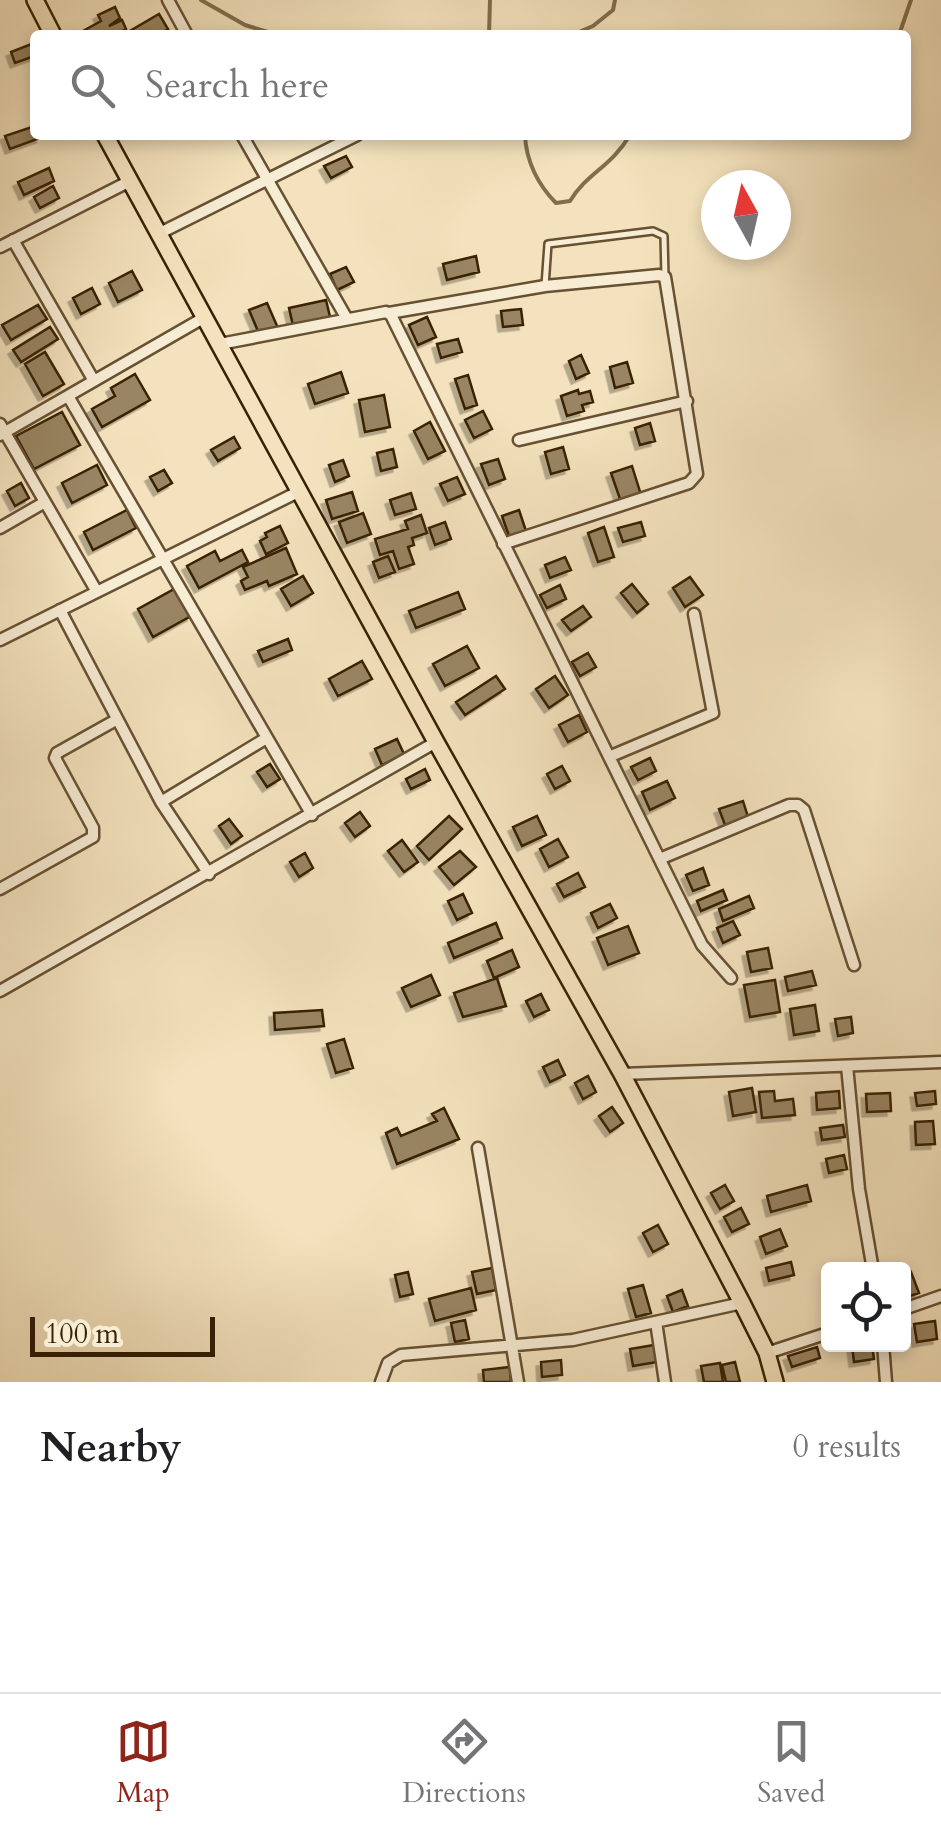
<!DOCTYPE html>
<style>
:root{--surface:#fff;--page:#f6f6f6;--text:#202124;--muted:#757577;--line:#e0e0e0;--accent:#8f2418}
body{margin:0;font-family:Cardo,serif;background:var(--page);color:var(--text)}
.controls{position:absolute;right:30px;bottom:30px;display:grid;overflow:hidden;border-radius:10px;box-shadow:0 5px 15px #0003}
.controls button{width:90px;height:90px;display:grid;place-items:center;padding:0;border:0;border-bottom:2px solid var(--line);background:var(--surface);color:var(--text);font:50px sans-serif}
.compass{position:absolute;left:701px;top:170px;width:90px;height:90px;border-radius:50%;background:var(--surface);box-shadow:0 5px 15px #0003;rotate:352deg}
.scale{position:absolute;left:30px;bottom:25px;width:185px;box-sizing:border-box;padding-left:10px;border:5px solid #382104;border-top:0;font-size:28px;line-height:35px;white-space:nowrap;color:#382104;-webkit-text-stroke:8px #f7ecd4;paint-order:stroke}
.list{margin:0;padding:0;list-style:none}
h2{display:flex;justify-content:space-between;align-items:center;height:130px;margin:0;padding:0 40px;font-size:42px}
h2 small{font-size:32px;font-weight:400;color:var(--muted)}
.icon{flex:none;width:55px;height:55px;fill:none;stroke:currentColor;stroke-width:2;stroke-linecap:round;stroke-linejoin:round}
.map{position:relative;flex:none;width:941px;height:1382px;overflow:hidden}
.search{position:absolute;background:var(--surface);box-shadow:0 5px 15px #0003;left:30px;right:30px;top:30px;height:110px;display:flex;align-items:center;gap:25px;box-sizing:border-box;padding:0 35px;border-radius:10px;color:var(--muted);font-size:38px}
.sheet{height:310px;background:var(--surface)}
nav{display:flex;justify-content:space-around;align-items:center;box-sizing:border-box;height:140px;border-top:2px solid var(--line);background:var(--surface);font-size:28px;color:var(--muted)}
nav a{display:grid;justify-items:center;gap:5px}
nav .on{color:var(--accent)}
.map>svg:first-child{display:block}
</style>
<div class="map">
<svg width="941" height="1382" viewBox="0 0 941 1382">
<defs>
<filter id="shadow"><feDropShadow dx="-4.5" dy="4.5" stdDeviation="0" flood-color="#0004"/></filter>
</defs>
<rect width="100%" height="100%" fill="#f3e2bd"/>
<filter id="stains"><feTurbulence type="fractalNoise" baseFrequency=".002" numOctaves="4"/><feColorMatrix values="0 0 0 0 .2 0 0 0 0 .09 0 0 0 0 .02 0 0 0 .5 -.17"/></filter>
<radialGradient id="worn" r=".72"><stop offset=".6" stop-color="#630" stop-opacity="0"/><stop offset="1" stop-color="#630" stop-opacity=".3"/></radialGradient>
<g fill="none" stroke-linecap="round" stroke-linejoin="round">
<path stroke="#826d4d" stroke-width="4" d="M201 0 245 25 278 35
M489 35 490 0
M572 35 593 26 613 10 615 0
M899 35 911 0
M525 135C526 161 538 185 556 203L570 201C587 173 611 167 630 135"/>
</g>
<path fill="#998564" stroke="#382104" stroke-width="2.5" filter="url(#shadow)" d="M115 7 120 18 109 26 122 20 126 29 114 35H85L83 31 101 21 98 15Z
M159 14 168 29 159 35H123Z
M34 43 35 56 15 63 11 52Z
M35 126V135L40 138 10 149 5 136Z
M346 156 352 167 331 178 324 166Z
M49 168 54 181 24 195 18 182Z
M53 186 59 198 40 208 34 197Z
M476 256 479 272 447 280 443 264Z
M346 267 354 282 337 290 330 274Z
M132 271 142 290 118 302 109 283Z
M92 288 100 304 81 314 73 298Z
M326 300 331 321 294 330 289 308Z
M267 303 278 328 260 336 249 310Z
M38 305 47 319 11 340 2 325Z
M521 309 523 325 503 327 501 311Z
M427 317 436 337 418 345 409 325Z
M50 327 58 339 21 362 13 350Z
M458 339 462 352 441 358 437 344Z
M45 352 64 384 43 396 25 364Z
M581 355 589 373 576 379 569 361Z
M627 362 633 383 615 388 610 367Z
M341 372 348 393 315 404 308 384Z
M135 374 150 400 102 427 92 409 115 396 111 388Z
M468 375 477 405 465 409 455 379Z
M578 390 579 394 590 391 593 402 582 405 584 411 567 416 561 396Z
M384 395 390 427 365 432 359 400Z
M483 411 492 429 474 438 465 420Z
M62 412 80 445 34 469 16 436Z
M430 422 445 451 428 459 414 431Z
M650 423 655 441 640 445 635 428Z
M234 437 240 448 218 461 211 450Z
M563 447 569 469 551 474 545 452Z
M393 449 397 467 381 471 377 453Z
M498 459 505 479 489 485 481 464Z
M343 460 349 476 335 482 329 465Z
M97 465 107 485 72 503 62 483Z
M632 466 641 495 621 502 611 473Z
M164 470 172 483 158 491 150 477Z
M457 477 465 494 448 501 440 484Z
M21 483 29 498 15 506 7 491Z
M352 492 358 511 332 519 326 500Z
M411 493 416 509 395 515 390 500Z
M127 510 136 528 93 550 84 532Z
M519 510 526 531 509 536 502 516Z
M363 513 371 534 347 543 339 522Z
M421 515 427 533 412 538 414 545 408 547 414 564 399 569 393 551 380 555 375 539 408 529 405 521Z
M445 522 451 539 435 545 429 528Z
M641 522 645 536 623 542 618 528Z
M280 526 288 543 266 554 260 541 267 537 265 533Z
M604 527 614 557 598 562 588 533Z
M286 548 297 574 269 586 267 581 245 590 241 581 248 577 243 567Z
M242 550 248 562 199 588 187 566 215 551 220 561Z
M388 556 395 572 379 578 373 562Z
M565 557 571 570 550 578 545 565Z
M303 576 313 593 291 606 281 589Z
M690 577 703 595 685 607 673 588Z
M632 584 648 604 637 613 621 593Z
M560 585 566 599 547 608 540 595Z
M176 588 191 616 153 637 138 609Z
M458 592 465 609 416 628 409 611Z
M583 606 591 617 571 631 562 620Z
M288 639 292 650 263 662 258 651Z
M467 646 479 668 445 686 433 664Z
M588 653 596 667 580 676 572 662Z
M362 661 372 679 338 696 329 679Z
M496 676 505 689 465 715 456 702Z
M555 676 568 695 549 708 536 689Z
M579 715 587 732 568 742 559 725Z
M397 739 404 754 382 765 375 749Z
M650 758 656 771 638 780 631 767Z
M270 764 280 779 267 787 257 772Z
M562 766 570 781 555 789 547 774Z
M425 769 430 780 411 789 406 779Z
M667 781 675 798 650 810 642 792Z
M743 801 748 817 725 825 719 809Z
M360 812 370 826 355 837 345 823Z
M449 816 462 829 429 860 417 846Z
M537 816 546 835 522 846 513 827Z
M229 819 242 836 231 844 219 826Z
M558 839 568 857 549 867 540 849Z
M402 840 418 862 404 872 388 851Z
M460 851 476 867 454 885 439 867Z
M305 853 313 868 299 877 290 862Z
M703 868 709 885 693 891 686 875Z
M578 873 585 887 564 897 557 884Z
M723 890 727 900 701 911 697 901Z
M463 894 472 913 457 920 448 901Z
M749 896 754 908 723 921 719 909Z
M610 904 617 918 598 928 591 913Z
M733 921 740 935 723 943 717 928Z
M496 923 502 938 454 958 448 943Z
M628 926 639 953 608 965 597 938Z
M768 948 772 968 751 972 747 952Z
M512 950 519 967 494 978 487 961Z
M812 971 816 985 788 991 785 977Z
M431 975 440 995 411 1007 402 988Z
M497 978 506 1006 463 1017 454 993Z
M775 980 780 1012 750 1017 744 985Z
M541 994 549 1010 534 1017 526 1001Z
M815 1005 819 1031 794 1035 790 1009Z
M322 1010 324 1026 275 1030 274 1013Z
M851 1017 853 1033 838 1036 835 1019Z
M344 1039 353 1068 336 1073 327 1044Z
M558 1060 565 1075 550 1082 543 1067Z
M588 1076 596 1092 583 1099 575 1083Z
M752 1088 756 1112 733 1116 729 1092Z
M774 1091 775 1101 793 1099 795 1115 762 1118 759 1092Z
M839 1091 840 1108 817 1110 816 1093Z
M935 1091 936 1104 917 1106 915 1093Z
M890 1093 891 1111 867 1112 866 1094Z
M612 1107 623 1123 610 1132 599 1116Z
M444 1108 459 1139 397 1164 386 1133 397 1128 401 1136 437 1121 432 1114Z
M933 1121 935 1144 916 1145 915 1122Z
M843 1125 845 1137 822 1140 820 1128Z
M844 1155 847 1169 829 1173 826 1159Z
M725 1185 734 1201 720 1209 711 1193Z
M807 1185 811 1201 771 1212 767 1196Z
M741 1208 749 1224 732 1232 724 1217Z
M658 1225 668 1244 653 1252 643 1233Z
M780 1229 787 1246 766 1254 760 1237Z
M791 1262 794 1275 769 1281 766 1268Z
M492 1268 496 1290 477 1294 472 1272Z
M408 1272 413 1294 400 1297 395 1275Z
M911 1272 919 1293 904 1298V1275Z
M643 1285 651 1313 636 1317 628 1289Z
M471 1288 476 1310 435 1321 429 1299Z
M682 1290 688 1306 673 1312 667 1296Z
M465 1320 469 1339 455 1342 451 1323Z
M935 1321 937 1339 917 1342 914 1324Z
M872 1344 874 1359 854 1362 852 1346Z
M654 1345 657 1362 633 1366 630 1349Z
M817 1347 820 1358 792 1367 788 1356Z
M561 1360 562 1375 542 1377 541 1362Z
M735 1362 740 1382H726L722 1365Z
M720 1363 723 1382H704L701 1366Z
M510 1367 511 1382H484L483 1370Z"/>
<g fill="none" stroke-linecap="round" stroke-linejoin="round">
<defs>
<path id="service" d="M545 286 548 244 653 231 664 236 665 277"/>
<path id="minor" d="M168 0 187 35
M242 135 347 319
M160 233 357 135
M13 240 94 381
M0 247 130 181
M389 313 545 286 659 275 665 277 697 474 689 483 503 544
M220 344 386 312 391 315 702 945 731 978
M68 396 312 815
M0 424 97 592
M0 435 205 317
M519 440 687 401
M0 528 45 502
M60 610 161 802 209 874
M0 640 300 491
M611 756 713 713 694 614
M161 802 265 739
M662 858 789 805H798L804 810 854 965
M0 889 93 837V828L55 758 57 753 116 720
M0 991 436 742
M847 1066 859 1189 873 1270
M622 1074 941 1062
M478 1148 518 1382
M904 1309 941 1296
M656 1322 665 1382
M883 1344 886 1382
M767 1353 828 1333
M381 1382 388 1363 401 1355 573 1340 742 1303"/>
<path id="trunk" d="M35 0 53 35
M105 135 436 742 622 1074 742 1303 767 1353 775 1382"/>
</defs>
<use href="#service" stroke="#675132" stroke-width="10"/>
<use href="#minor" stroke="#675132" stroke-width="15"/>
<use href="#trunk" stroke="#382104" stroke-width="20"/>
<use href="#service" stroke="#f7ecd4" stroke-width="5"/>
<use href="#minor" stroke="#f7ecd4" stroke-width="10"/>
<use href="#trunk" stroke="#f3e2bd" stroke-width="15"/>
</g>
<rect width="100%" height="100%" filter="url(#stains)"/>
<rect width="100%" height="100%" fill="url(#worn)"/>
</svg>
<div class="controls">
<button><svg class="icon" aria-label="locate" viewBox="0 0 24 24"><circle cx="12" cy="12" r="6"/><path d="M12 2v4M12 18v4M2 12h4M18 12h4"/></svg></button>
</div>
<svg class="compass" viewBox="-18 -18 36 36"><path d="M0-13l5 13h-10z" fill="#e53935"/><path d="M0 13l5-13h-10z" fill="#757577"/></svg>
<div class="scale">100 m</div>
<div class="search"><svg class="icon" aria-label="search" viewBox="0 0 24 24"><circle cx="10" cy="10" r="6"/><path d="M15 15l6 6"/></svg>Search here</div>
</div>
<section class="sheet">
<h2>Nearby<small>0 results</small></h2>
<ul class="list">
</ul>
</section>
<nav>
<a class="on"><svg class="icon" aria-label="map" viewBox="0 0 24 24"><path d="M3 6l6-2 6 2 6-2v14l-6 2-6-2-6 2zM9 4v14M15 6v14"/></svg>Map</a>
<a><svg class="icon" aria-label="directions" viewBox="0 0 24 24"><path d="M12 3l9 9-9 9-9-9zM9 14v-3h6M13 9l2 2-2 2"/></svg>Directions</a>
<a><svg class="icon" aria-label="saved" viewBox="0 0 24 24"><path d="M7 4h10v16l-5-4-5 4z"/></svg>Saved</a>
</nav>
